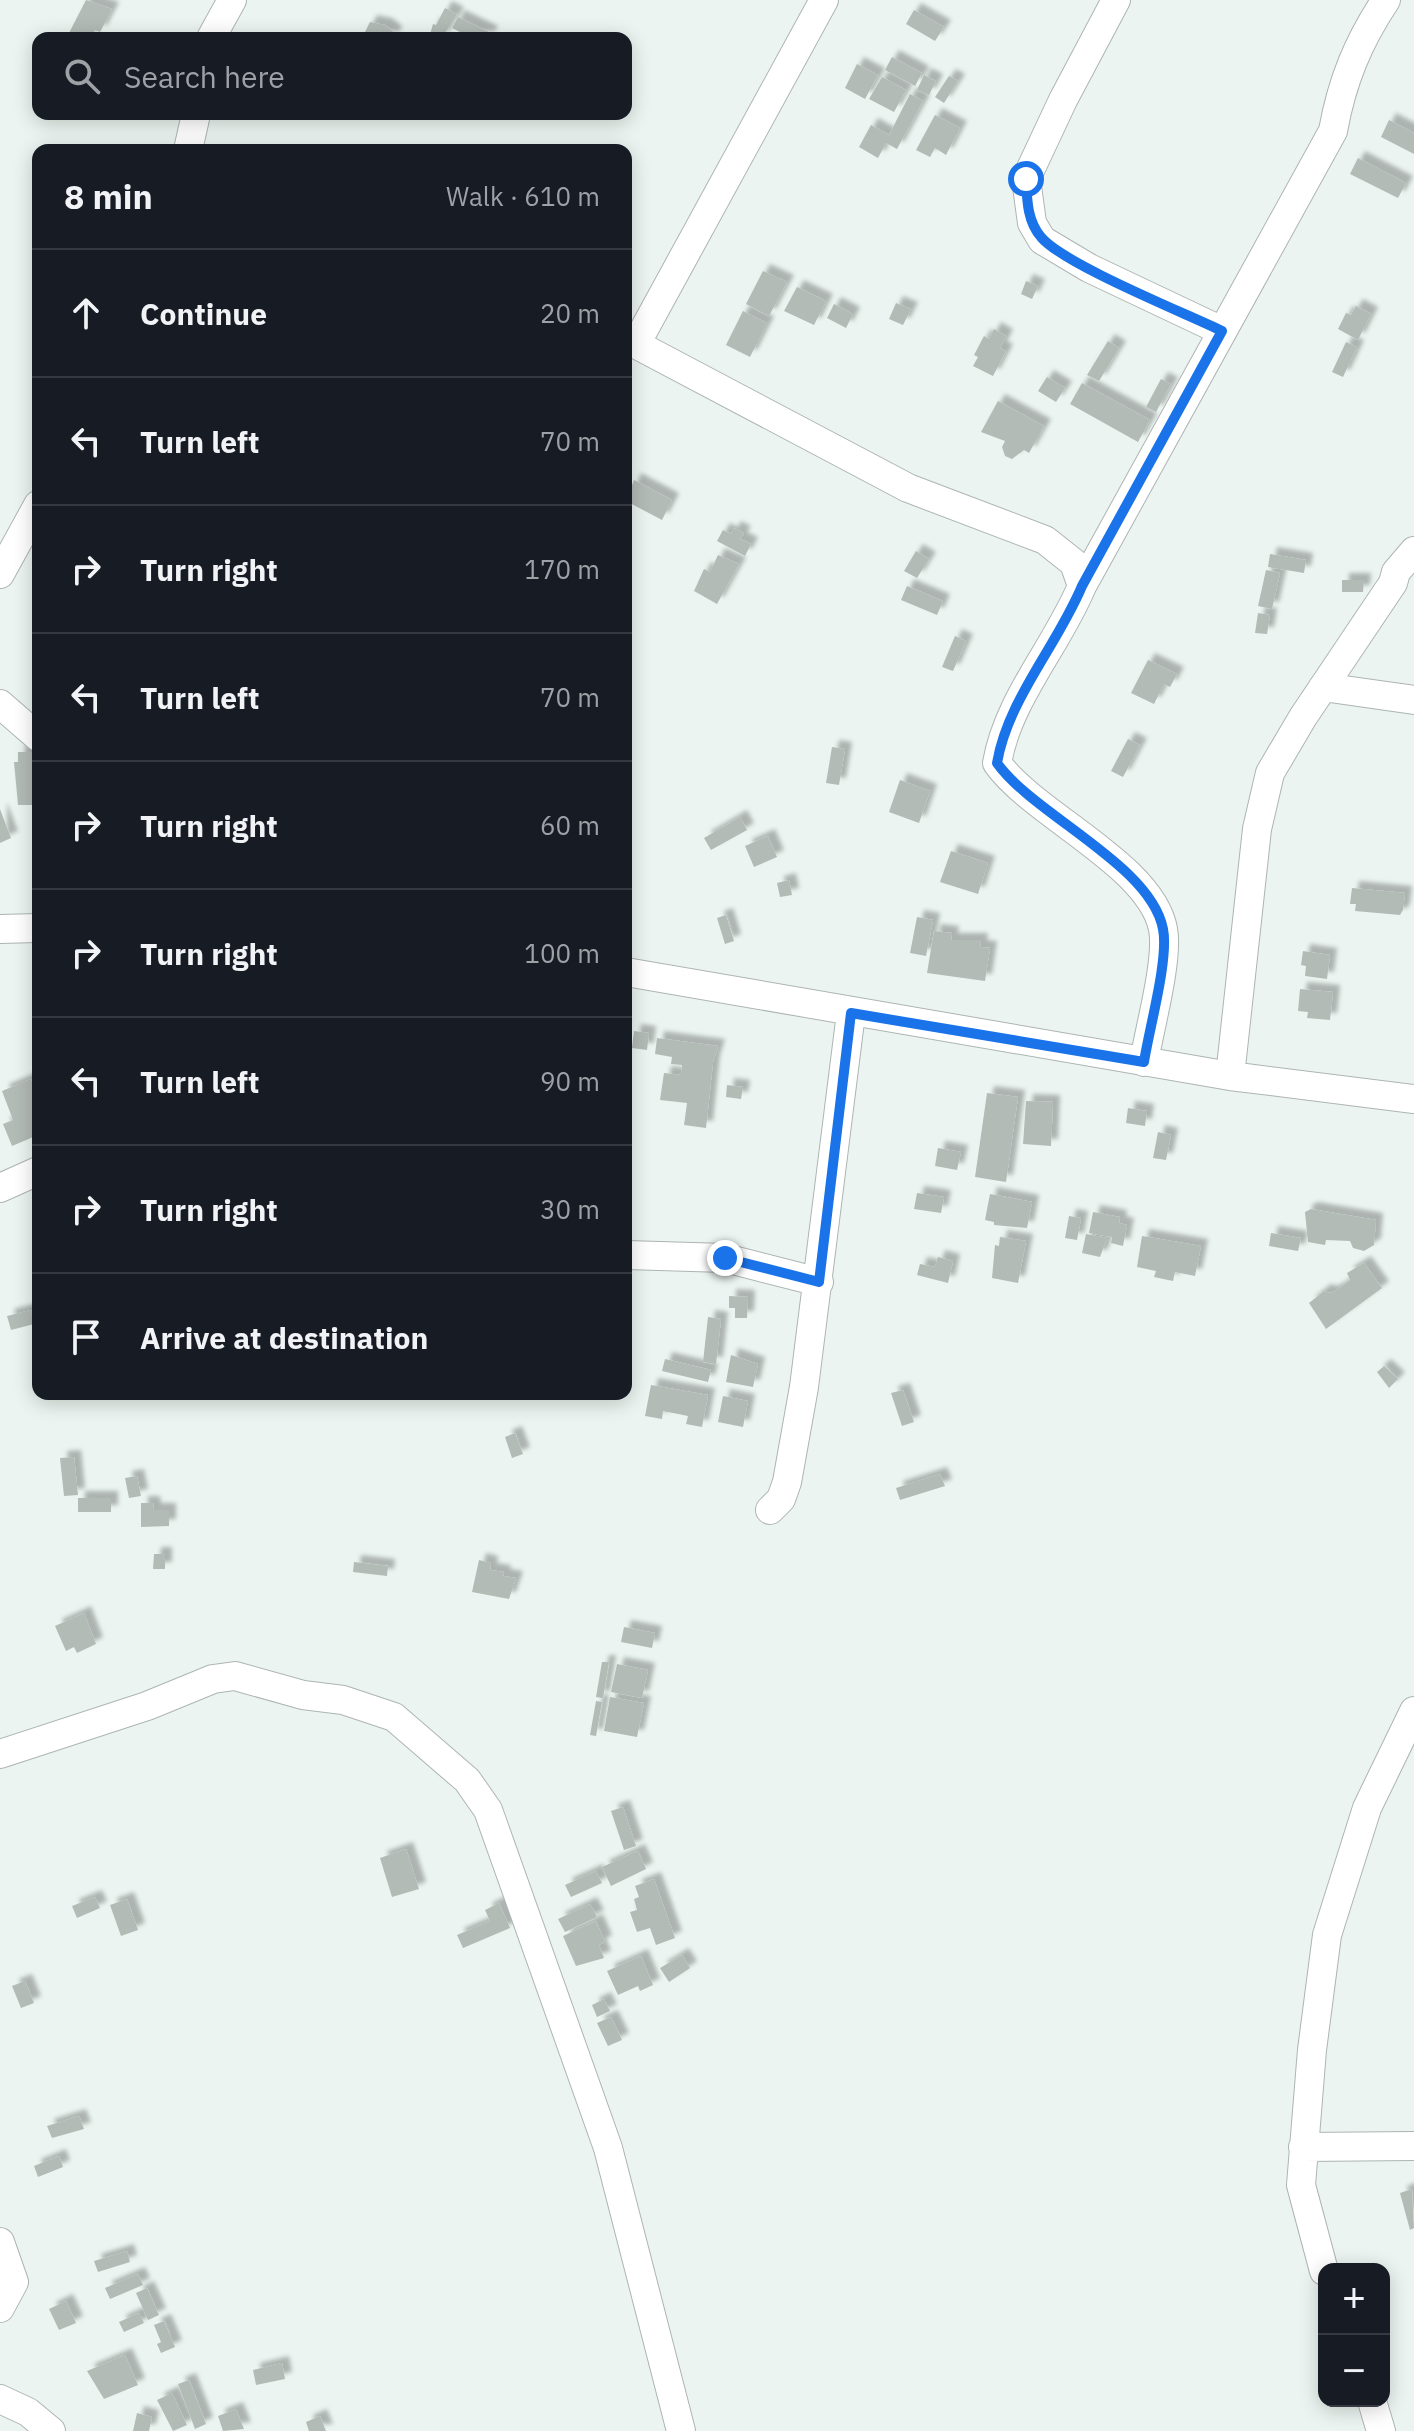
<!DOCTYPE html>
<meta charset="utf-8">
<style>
:root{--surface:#171b24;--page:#242831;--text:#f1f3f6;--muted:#9ea1a6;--line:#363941}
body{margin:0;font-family:"IBM Plex Sans",sans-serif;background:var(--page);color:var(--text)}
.controls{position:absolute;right:24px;bottom:24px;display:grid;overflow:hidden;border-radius:16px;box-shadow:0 4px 20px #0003}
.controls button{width:72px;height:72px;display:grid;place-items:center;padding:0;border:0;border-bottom:2px solid var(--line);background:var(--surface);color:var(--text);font:40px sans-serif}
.stop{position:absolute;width:24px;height:24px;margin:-18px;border:6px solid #1a73e8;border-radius:50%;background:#fff}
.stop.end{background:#1a73e8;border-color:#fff;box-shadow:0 2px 8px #0008}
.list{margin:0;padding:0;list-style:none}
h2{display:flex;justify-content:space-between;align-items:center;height:104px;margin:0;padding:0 32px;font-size:34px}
h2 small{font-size:26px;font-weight:400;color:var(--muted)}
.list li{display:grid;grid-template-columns:52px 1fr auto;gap:24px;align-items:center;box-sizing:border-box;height:128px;padding:0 32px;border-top:2px solid var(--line)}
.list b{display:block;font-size:30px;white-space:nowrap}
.list em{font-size:26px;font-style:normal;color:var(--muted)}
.icon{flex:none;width:44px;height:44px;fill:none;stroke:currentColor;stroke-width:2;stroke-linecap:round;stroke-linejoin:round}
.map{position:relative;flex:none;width:1414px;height:2431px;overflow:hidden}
.search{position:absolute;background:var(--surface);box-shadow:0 4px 20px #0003;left:32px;top:32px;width:600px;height:88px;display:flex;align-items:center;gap:20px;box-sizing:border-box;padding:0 28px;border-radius:16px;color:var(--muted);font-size:30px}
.panel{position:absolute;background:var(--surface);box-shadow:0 4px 20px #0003;left:32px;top:144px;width:600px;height:1256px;border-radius:16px}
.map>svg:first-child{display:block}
</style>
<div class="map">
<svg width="1414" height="2431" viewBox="0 0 1414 2431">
<defs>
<filter id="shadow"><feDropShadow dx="7" dy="-7" stdDeviation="2" flood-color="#0004"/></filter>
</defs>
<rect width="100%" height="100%" fill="#ebf4f0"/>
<path fill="#b3bbb7" filter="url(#shadow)" d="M86 0 112 9 100 32 95 30 91 38H79L69 33Z
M445 8 457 14 442 38H429L433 24 436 25Z
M914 10 944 27 935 41 906 24Z
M458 17 491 33 488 38H472L452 28Z
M370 22 385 25 395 33 393 38H362Z
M892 57 922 73 915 86 885 70Z
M857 64 878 75 865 99 845 88Z
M924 75 936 81 929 95 917 90Z
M949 76 958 81 944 103 935 97Z
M882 77 906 90 894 112 869 99Z
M910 94 923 101 897 149 886 143 878 158 859 147 871 125 889 135Z
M935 115 960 128 946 155 935 148 930 157 916 150Z
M1389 120 1414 133V154L1381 137Z
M1358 158 1406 183 1398 198 1350 174Z
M763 271 787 282 769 316 746 304Z
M1026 281 1038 286 1032 299 1021 294Z
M797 287 826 301 814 325 784 311Z
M896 303 911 309 903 325 889 319Z
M834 304 853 314 846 328 827 318Z
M1356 306 1371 314 1358 340 1338 329 1346 313 1351 315Z
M743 311 767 323 750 357 726 345Z
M994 329 1006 336 1000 348 1006 351 993 376 973 366 978 357 974 355 984 336 989 339Z
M1108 341 1119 348 1099 381 1087 375Z
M1346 342 1357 347 1343 377 1332 372Z
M1047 377 1065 388 1056 402 1038 391Z
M1161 379 1171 384 1156 412 1146 407Z
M1082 383 1150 420 1138 442 1070 404Z
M998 401 1044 426 1029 453 1024 450 1012 459 1005 456 1002 447 1005 441 981 432Z
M634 480 672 500 662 520 626 501Z
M734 528 744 533 740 539 751 544 745 556 717 541 723 530 731 534Z
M916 551 929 559 917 578 904 571Z
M1270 554 1306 560 1304 573 1268 567Z
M718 555 739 564 717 604 694 591 704 569 710 572Z
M1266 570 1280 573 1272 609 1258 606Z
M1342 580H1364L1363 592H1342Z
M907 586 943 601 937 615 901 600Z
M1258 613 1270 615 1267 634 1255 633Z
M955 636 966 641 953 671 942 667Z
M1148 660 1177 674 1170 687 1164 684 1154 704 1131 693Z
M1128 739 1140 745 1123 777 1111 771Z
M832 747 845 749 839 785 826 783Z
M18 752H35V761H38V805H18L14 762H18Z
M900 780 930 791 919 823 889 812Z
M0 809 11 838 0 843Z
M740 817 747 830 711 850 704 838Z
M768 836 777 857 754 867 745 846Z
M951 851 988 863 978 894 940 882Z
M789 880 792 895 780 897 777 883Z
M1352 888 1405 893 1403 910 1400 915 1355 911 1356 904H1350Z
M726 915 734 941 725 944 717 918Z
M917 917 933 920 926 956 910 953Z
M934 931 952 933 951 940H981L980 947 990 948 985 981 927 973Z
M1303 951 1330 955 1327 979 1305 976 1306 966 1301 965Z
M1300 989 1333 992 1330 1020 1307 1018 1308 1012 1298 1011Z
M634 1031 649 1033 647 1050 632 1048Z
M657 1038 718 1046 713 1062 706 1128 684 1125 687 1103 660 1100 664 1073 681 1075 682 1065 671 1064 672 1057 655 1054Z
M31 1079 38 1096V1135L12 1146 3 1124 13 1120 2 1091Z
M727 1085 743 1087 741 1099 726 1097Z
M987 1093 1018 1097 1006 1182 975 1177Z
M1026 1101 1053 1102 1051 1146 1023 1144Z
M1128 1108 1147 1111 1145 1126 1126 1123Z
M1158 1132 1171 1135 1166 1160 1153 1158Z
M938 1148 961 1152 957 1170 935 1166Z
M917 1193 944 1197 941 1213 914 1209Z
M990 1194 1032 1202 1027 1228 994 1225V1222L985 1220Z
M1311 1209 1376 1220 1374 1245 1364 1251 1353 1248 1350 1241 1326 1240 1325 1245 1308 1242 1305 1212Z
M1093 1212 1120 1217 1119 1223 1127 1225 1123 1246 1111 1243 1112 1237 1089 1233Z
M1069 1216 1081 1218 1077 1240 1065 1238Z
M1271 1233 1301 1238 1298 1251 1269 1246Z
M1086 1234 1107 1238 1100 1257 1082 1253Z
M1142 1236 1201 1246 1195 1276 1175 1272 1173 1281 1154 1277 1156 1271 1137 1267Z
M1000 1237 1026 1241 1018 1283 992 1278 995 1245 999 1246Z
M938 1257 953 1261 948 1283 917 1275 920 1264 935 1267Z
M1364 1263 1382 1288 1326 1329 1309 1303 1324 1291 1330 1293 1338 1289 1350 1280 1347 1273Z
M729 1296 748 1297 747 1318H735V1308H729Z
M31 1310 34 1324 11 1330 7 1316Z
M708 1317 721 1319 716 1364 703 1362Z
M731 1355 758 1364 753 1387 726 1382Z
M665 1359 711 1370 708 1382 662 1371Z
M1384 1366 1398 1379 1389 1388 1377 1372Z
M651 1385 708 1395 702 1427 686 1424 688 1416 663 1411 662 1419 645 1416Z
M903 1390 914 1422 902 1426 891 1393Z
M723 1396 748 1401 743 1427 718 1422Z
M515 1433 523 1454 512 1458 505 1437Z
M74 1457 78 1495 64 1496 60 1458Z
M940 1474 945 1486 900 1500 896 1488Z
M137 1476 141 1496 129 1498 125 1478Z
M78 1498H111V1512H78Z
M141 1503H153L154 1510H169V1526L141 1527Z
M154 1554H165V1569H153Z
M479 1560 491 1563 490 1570 504 1572 503 1576 516 1578 509 1599 472 1592Z
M354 1562 388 1566 387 1576 353 1572Z
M84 1613 96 1644 77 1653 74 1647 66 1651 55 1626Z
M624 1627 655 1633 652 1648 621 1642Z
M602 1662H609L603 1698 596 1697Z
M617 1664 648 1670 642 1698 611 1692Z
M610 1697 644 1703 637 1737 604 1731Z
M596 1701 602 1702 596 1736 590 1735Z
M623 1807 636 1846 624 1850 611 1811Z
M406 1849 419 1889 392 1897 380 1858Z
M638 1851 646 1869 611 1886 602 1867Z
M596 1871 602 1883 571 1897 565 1885Z
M654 1879 675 1938 656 1945 650 1928 637 1932 630 1912 637 1910 634 1899 639 1897 635 1886Z
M95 1897 100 1908 77 1918 72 1906Z
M127 1899 138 1930 121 1936 110 1905Z
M499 1903 510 1928 463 1948 457 1935 490 1921 485 1910Z
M590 1904 597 1917 565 1932 558 1919Z
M596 1921 605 1942 599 1945 604 1958 576 1966 563 1936Z
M682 1955 690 1968 669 1982 660 1968Z
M641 1956 653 1985 640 1991 638 1986 618 1995 607 1971Z
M25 1981 34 2003 21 2008 12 1986Z
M604 1999 610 2011 597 2017 592 2005Z
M611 2017 622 2040 608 2046 597 2023Z
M79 2116 84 2129 52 2138 47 2126Z
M59 2156 63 2167 38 2177 34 2166Z
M1412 2189 1414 2228 1410 2230 1400 2193Z
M127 2251 130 2262 98 2272 94 2261Z
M138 2274 143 2285 110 2299 105 2288Z
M147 2288 159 2315 148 2320 136 2293Z
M66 2301 76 2323 59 2330 49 2309Z
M139 2313 144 2323 124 2332 119 2322Z
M164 2321 175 2347 161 2353 157 2344 161 2342 154 2325Z
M125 2355 138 2385 104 2399 87 2371Z
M282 2363 285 2379 256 2385 253 2370Z
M189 2380 206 2424 195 2429 178 2384Z
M172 2393 187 2425 173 2431 157 2400Z
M236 2409 244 2429 223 2431 218 2416Z
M137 2413 152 2417 149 2431H133Z
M320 2416 326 2431H309L306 2422Z"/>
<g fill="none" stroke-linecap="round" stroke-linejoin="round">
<defs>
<path id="minor" d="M1116 0 1063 100 1026 179 1032 223 1042 240 1089 268 1222 331
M211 38 232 0
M188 150 196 114
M626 339 908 488 1045 540 1074 563 1082 586C1057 646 1008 699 997 763 1034 815 1151 865 1163 929 1169 959 1149 1030 1144 1062
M636 344 824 0
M0 574 38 505
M1082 586 1333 131C1342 81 1358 42 1386 0
M1323 687 1414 700
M0 704 38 737
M0 929 38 928
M626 972 1230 1076 1414 1099
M1230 1076 1257 829 1270 773 1303 717 1393 583 1396 572 1414 551
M0 1188 38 1171
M626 1255 725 1258 819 1282
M770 1510 781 1499 787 1482 804 1387 851 1013
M0 1754 147 1706 213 1679 235 1676 303 1695 343 1700 394 1717 467 1780 488 1810 608 2148 681 2431
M1303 2147 1414 2146
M0 2242 14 2282 0 2308
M1324 2271 1301 2185 1312 2050 1327 1935 1367 1808 1414 1711
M0 2399 28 2412 51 2431
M1372 2401 1381 2431"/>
</defs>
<use href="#minor" stroke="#adb5b2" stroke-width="30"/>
<use href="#minor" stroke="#fff" stroke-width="28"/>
</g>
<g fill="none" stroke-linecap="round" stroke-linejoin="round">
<path stroke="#1a73e8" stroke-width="10" d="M725 1258 819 1282 851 1013 1144 1062C1149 1029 1169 959 1163 929 1151 865 1034 815 997 763 1008 699 1057 646 1082 586L1222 331C1185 313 1063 264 1041 237 1027 221 1027 199 1026 179"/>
</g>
</svg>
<div class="controls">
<button>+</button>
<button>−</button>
</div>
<div class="stop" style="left:1026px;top:179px"></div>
<div class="stop end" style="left:725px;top:1258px"></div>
<div class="search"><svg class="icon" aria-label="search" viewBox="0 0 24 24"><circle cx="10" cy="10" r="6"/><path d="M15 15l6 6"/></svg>Search here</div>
<section class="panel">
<h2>8 min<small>Walk · 610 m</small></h2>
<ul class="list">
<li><svg class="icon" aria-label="ahead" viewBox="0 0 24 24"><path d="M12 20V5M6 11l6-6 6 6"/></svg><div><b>Continue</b></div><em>20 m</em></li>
<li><svg class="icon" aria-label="left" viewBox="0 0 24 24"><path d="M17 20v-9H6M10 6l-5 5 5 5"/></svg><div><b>Turn left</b></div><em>70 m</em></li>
<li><svg class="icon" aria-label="right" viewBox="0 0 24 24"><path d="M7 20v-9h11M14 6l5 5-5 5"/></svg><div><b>Turn right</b></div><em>170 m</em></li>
<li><svg class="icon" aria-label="left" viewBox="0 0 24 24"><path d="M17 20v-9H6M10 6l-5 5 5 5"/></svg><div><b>Turn left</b></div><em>70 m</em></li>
<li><svg class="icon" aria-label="right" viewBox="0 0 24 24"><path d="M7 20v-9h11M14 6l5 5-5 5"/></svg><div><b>Turn right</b></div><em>60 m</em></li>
<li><svg class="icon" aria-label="right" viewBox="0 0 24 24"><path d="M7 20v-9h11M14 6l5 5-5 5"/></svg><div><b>Turn right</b></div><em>100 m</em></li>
<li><svg class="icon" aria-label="left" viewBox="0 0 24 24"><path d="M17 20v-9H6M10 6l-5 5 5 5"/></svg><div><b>Turn left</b></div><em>90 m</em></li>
<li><svg class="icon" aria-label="right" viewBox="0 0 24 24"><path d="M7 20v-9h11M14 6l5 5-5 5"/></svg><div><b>Turn right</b></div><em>30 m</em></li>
<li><svg class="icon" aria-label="arrive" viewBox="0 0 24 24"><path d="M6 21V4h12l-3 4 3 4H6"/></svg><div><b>Arrive at destination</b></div></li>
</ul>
</section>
</div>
